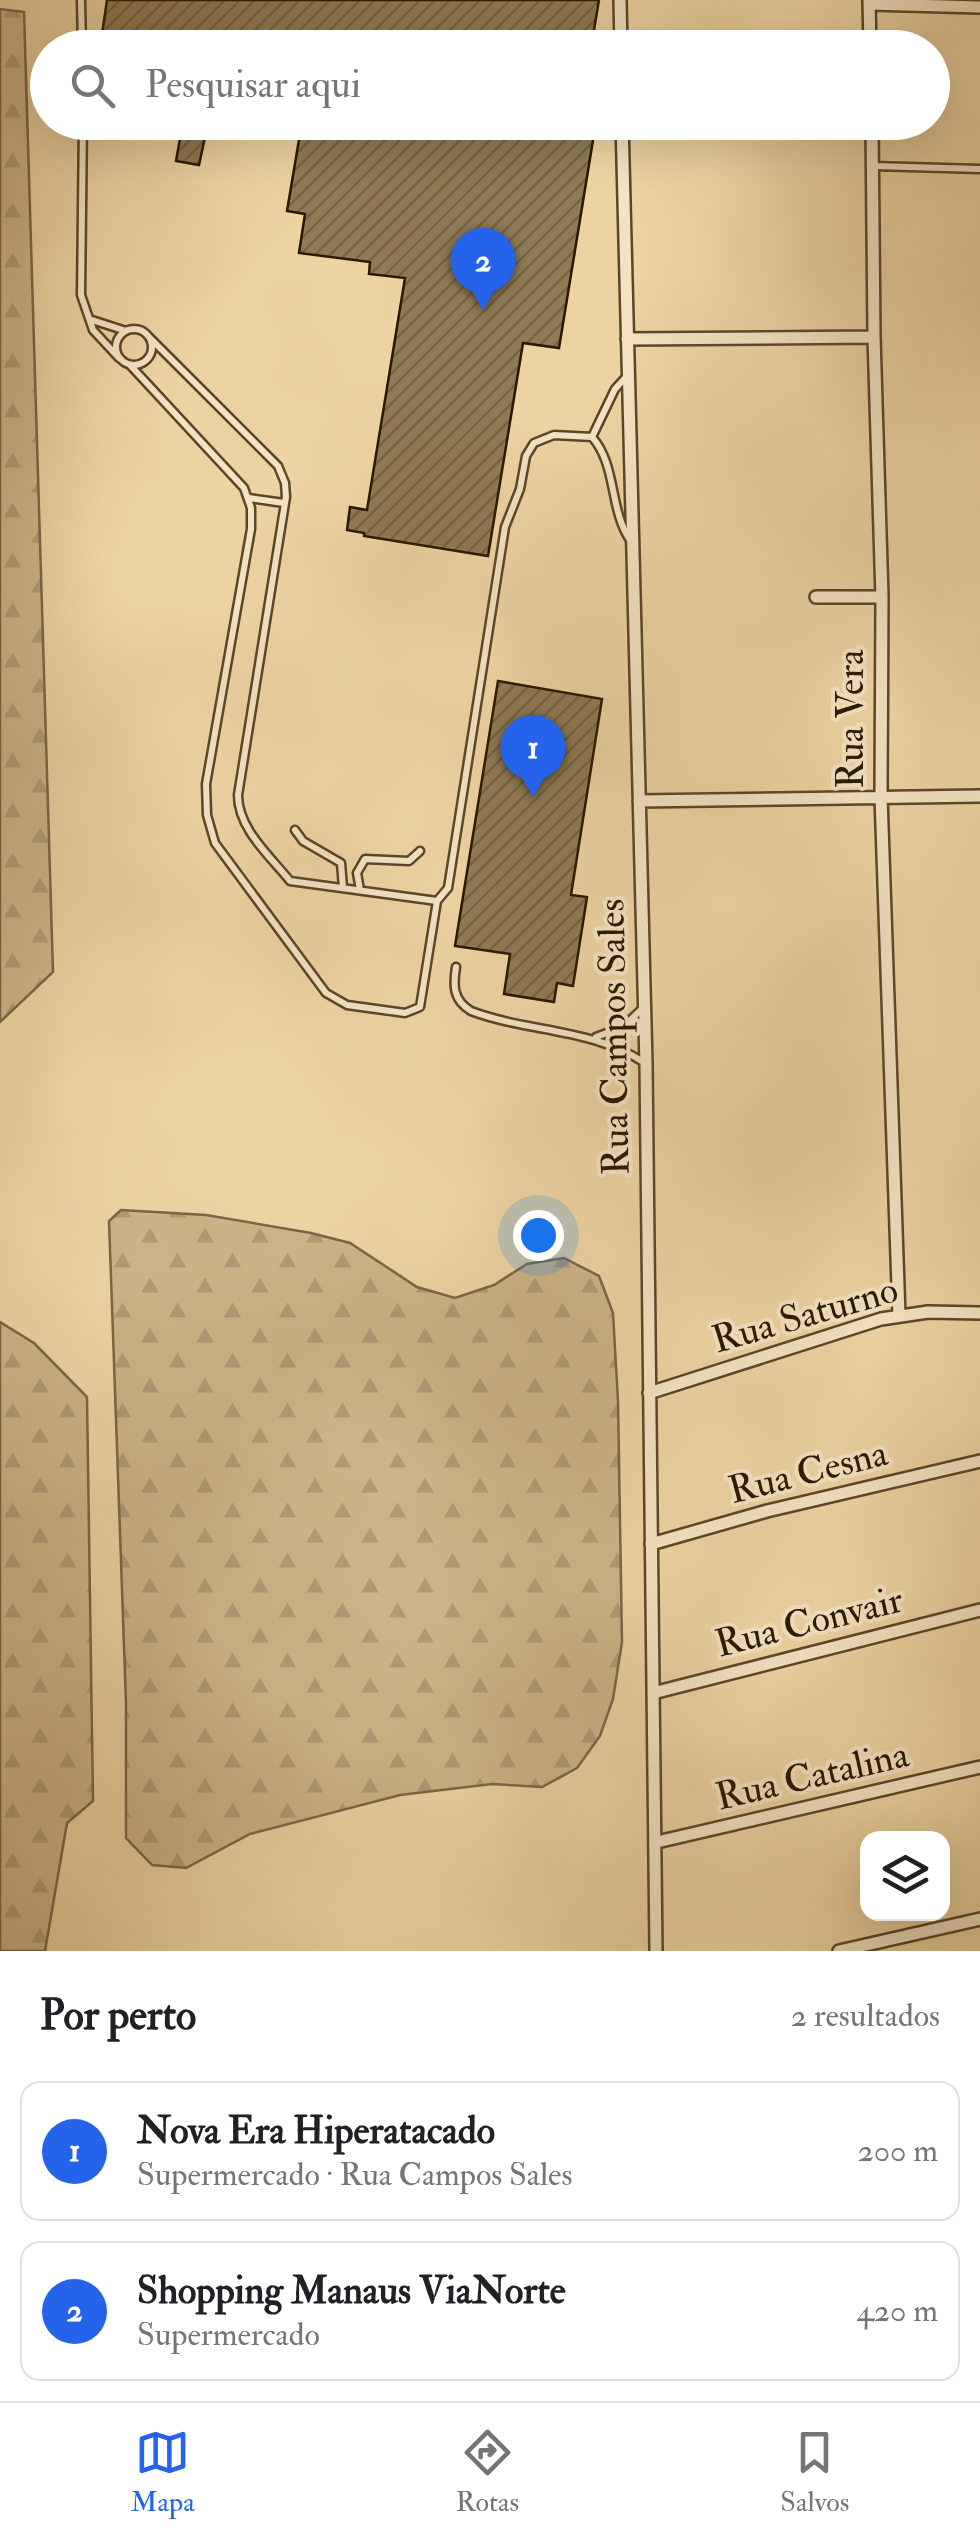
<!DOCTYPE html>
<html lang="pt">
<meta charset="utf-8">
<style>
:root{--surface:#fff;--page:#f2f2f2;--text:#202124;--muted:#757577;--line:#e0e0e0;--accent:#2563eb}
body{margin:0;font-family:"IM FELL Double Pica",serif;background:var(--page);color:var(--text)}
.controls{position:absolute;right:30px;bottom:30px;display:grid;overflow:hidden;border-radius:20px;box-shadow:0 10px 40px #0002}
.controls button{width:90px;height:90px;display:grid;place-items:center;padding:0;border:0;border-bottom:2px solid var(--line);background:var(--surface);color:var(--text);font:50px sans-serif}
.you{position:absolute;left:538px;top:1235px;width:35px;height:35px;margin:-25px;border:8px solid #fff;border-radius:50%;background:#1a73e8;box-shadow:0 0 0 15px #1a73e833}
.badge{display:grid;place-items:center;width:65px;height:65px;border-radius:50%;background:var(--accent);color:#fff;font-size:32px;font-weight:700}
.pin{position:absolute;translate:-50% -82px;filter:drop-shadow(0 2px 5px #0008)}
.pin::after{content:'';position:absolute;top:52px;width:35px;height:30px;background:inherit;clip-path:polygon(0 0,100% 0,50% 100%)}
.list{margin:0;padding:0;list-style:none}
h2{display:flex;justify-content:space-between;align-items:center;height:130px;margin:0;padding:0 40px;font-size:42px}
h2 small{font-size:32px;font-weight:400;color:var(--muted)}
.list li{display:grid;grid-template-columns:65px 1fr auto;gap:30px;align-items:center;box-sizing:border-box;height:140px;margin:0 20px 20px;padding:0 20px;border:2px solid var(--line);border-radius:20px}
.list b{display:block;font-size:38px;white-space:nowrap}
.list p{margin:0;font-size:32px;white-space:nowrap;color:var(--muted)}
.list em{font-size:32px;font-style:normal;color:var(--muted)}
.icon{flex:none;width:55px;height:55px;fill:none;stroke:currentColor;stroke-width:2;stroke-linecap:round;stroke-linejoin:round}
.map{position:relative;flex:none;width:980px;height:1951px;overflow:hidden}
.search{position:absolute;background:var(--surface);box-shadow:0 10px 40px #0002;left:30px;right:30px;top:30px;height:110px;display:flex;align-items:center;gap:25px;box-sizing:border-box;padding:0 35px;border-radius:55px;color:var(--muted);font-size:38px}
.sheet{height:450px;background:var(--surface)}
nav{display:flex;justify-content:space-around;align-items:center;box-sizing:border-box;height:140px;border-top:2px solid var(--line);background:var(--surface);font-size:28px;color:var(--muted)}
nav a{display:grid;justify-items:center;gap:5px}
nav .on{color:var(--accent)}
.map>svg:first-child{display:block}
</style>
<div class="map">
<svg width="980" height="1951" viewBox="0 0 980 1951">
<defs>
<pattern id="forest-firs" width="22" height="20" patternUnits="userSpaceOnUse" patternTransform="scale(2.5)"><rect width="22" height="20" fill="#cbb487"/><path d="M5 1l3.5 6h-7zM16 11l3.5 6h-7z" fill="#ae9a73"/></pattern>
<pattern id="building-hatch" width="6" height="6" patternUnits="userSpaceOnUse" patternTransform="scale(2.5)"><rect width="6" height="6" fill="#8e7a55"/><path d="M-1 1l2-2M0 6l6-6M5 7l2-2" fill="none" stroke="#746344"/></pattern>
</defs>
<rect width="100%" height="100%" fill="#ecd4a2"/>
<filter id="stains"><feTurbulence type="fractalNoise" baseFrequency=".002" numOctaves="4"/><feColorMatrix values="0 0 0 0 .2 0 0 0 0 .09 0 0 0 0 .02 0 0 0 .5 -.17"/></filter>
<radialGradient id="worn" r=".72"><stop offset=".6" stop-color="#630" stop-opacity="0"/><stop offset="1" stop-color="#630" stop-opacity=".3"/></radialGradient>
<path fill="url(#forest-firs)" stroke="#7a6644" stroke-width="2.5" d="M0 9 24 12 53 972 0 1022Z
M121 1210 206 1215 311 1233 350 1243 417 1287 455 1298 494 1285 527 1264 564 1258 599 1276 613 1313 618 1401 622 1642 613 1699 600 1736 577 1768 542 1787 492 1784 400 1795 250 1834 186 1868 152 1865 126 1838V1703L109 1221Z
M0 1322 34 1343 87 1397 93 1801 67 1823 45 1951H0Z"/>
<path fill="url(#building-hatch)" stroke="#281801" stroke-width="2.5" d="M107 0H599L591 48H100Z
M188 122H207L199 128 205 137 199 165 176 161 181 133 188 130Z
M302 122H596L559 348 523 343 488 556 364 536V533L347 530 350 507 367 510 405 278 369 274 370 262 299 253 305 214 287 211Z
M498 681 602 699 571 895 587 897 573 986 557 983 554 1002 504 994 510 954 455 946Z"/>
<g fill="none" stroke-linecap="round" stroke-linejoin="round">
<defs>
<path id="service" d="M81 0 82 48
M83 122 81 295 93 330 119 358
M164 122 182 126
M206 130 224 132
M873 166 980 169
M92 320 126 331
M116 347a18 18 0 1 1 36 0a18 18 0 1 1-36 0Z
M149 337 278 466 285 483 286 497 238 795C238 829 270 856 290 881L437 901
M130 365 244 488 251 508V529L206 784 207 815 215 843 326 993 347 1005 405 1013 420 1007 437 901 448 888 505 527 520 489 526 456 534 443 554 435 592 437
M627 376 615 389 592 437C617 465 609 509 630 540
M249 498 284 503
M295 830 303 841 341 863 343 888
M360 890 357 873 365 859 409 861 420 851
M456 967C453 986 453 1000 471 1011 530 1033 589 1027 645 1063
M596 1037 623 1027 643 1008"/>
<path id="minor" d="M620 0 621 48
M869 0 870 48
M869 4 980 7
M622 122 646 1064 656 1951
M872 122 874 337 882 597 881 797 899 1315
M627 339 874 337
M816 597H882
M639 801 980 796
M649 1393 881 1319 928 1312 980 1313
M651 1544 767 1511 980 1461
M653 1693 980 1610
M657 1842 980 1767
M839 1951 980 1919"/>
</defs>
<use href="#service" stroke="#594729" stroke-width="11"/>
<use href="#minor" stroke="#594729" stroke-width="16"/>
<use href="#service" stroke="#f3e3c3" stroke-width="6"/>
<use href="#minor" stroke="#f3e3c3" stroke-width="11"/>
</g>
<g text-anchor="middle" dominant-baseline="central" stroke-width="8" stroke-linejoin="round" paint-order="stroke">
<g font-size="38" fill="#281801" stroke="#f3e3c3">
<text transform="translate(851 719) rotate(-90)">Rua Vera</text>
<text transform="translate(614 1037) rotate(-91)">Rua Campos Sales</text>
<text transform="translate(805 1315) rotate(-16)">Rua Saturno</text>
<text transform="translate(808 1472) rotate(-14)">Rua Cesna</text>
<text transform="translate(809 1622) rotate(-14)">Rua Convair</text>
<text transform="translate(812 1776) rotate(-13)">Rua Catalina</text>
</g>
</g>
<rect width="100%" height="100%" filter="url(#stains)"/>
<rect width="100%" height="100%" fill="url(#worn)"/>
</svg>
<div class="controls">
<button><svg class="icon" aria-label="layers" viewBox="0 0 24 24"><path d="M12 4l9 5-9 5-9-5zM3 14l9 5 9-5"/></svg></button>
</div>
<div class="you"></div>
<div class="pin badge" style="left:533px;top:797px">1</div>
<div class="pin badge" style="left:483px;top:310px">2</div>
<div class="search"><svg class="icon" aria-label="search" viewBox="0 0 24 24"><circle cx="10" cy="10" r="6"/><path d="M15 15l6 6"/></svg>Pesquisar aqui</div>
</div>
<section class="sheet">
<h2>Por perto<small>2 resultados</small></h2>
<ul class="list">
<li><span class="badge">1</span><div><b>Nova Era Hiperatacado</b><p>Supermercado · Rua Campos Sales</p></div><em>200 m</em></li>
<li><span class="badge">2</span><div><b>Shopping Manaus ViaNorte</b><p>Supermercado</p></div><em>420 m</em></li>
</ul>
</section>
<nav>
<a class="on"><svg class="icon" aria-label="map" viewBox="0 0 24 24"><path d="M3 6l6-2 6 2 6-2v14l-6 2-6-2-6 2zM9 4v14M15 6v14"/></svg>Mapa</a>
<a><svg class="icon" aria-label="directions" viewBox="0 0 24 24"><path d="M12 3l9 9-9 9-9-9zM9 14v-3h6M13 9l2 2-2 2"/></svg>Rotas</a>
<a><svg class="icon" aria-label="saved" viewBox="0 0 24 24"><path d="M7 4h10v16l-5-4-5 4z"/></svg>Salvos</a>
</nav>
